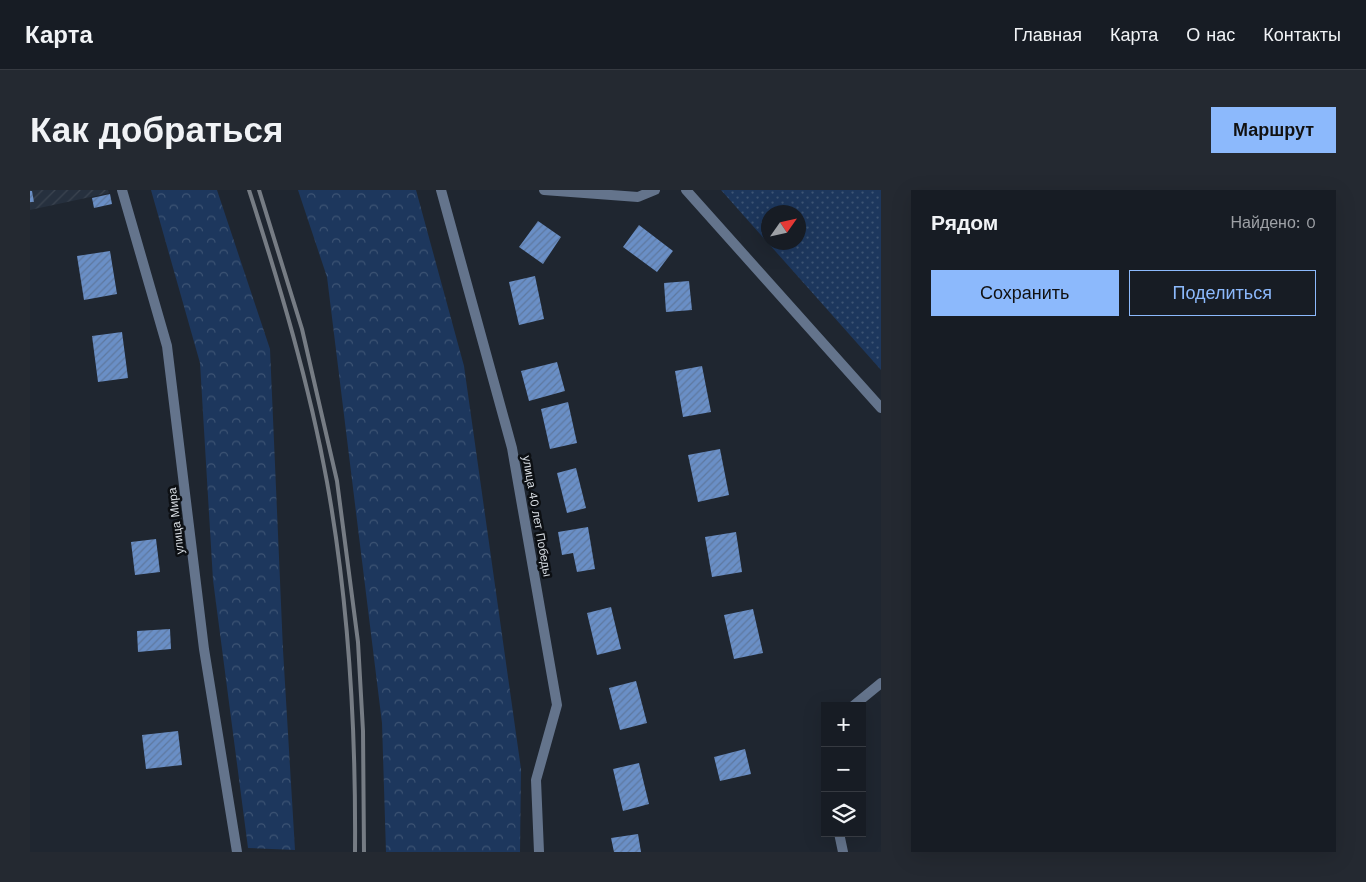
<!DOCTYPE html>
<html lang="ru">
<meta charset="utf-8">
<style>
:root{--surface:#171c24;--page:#242931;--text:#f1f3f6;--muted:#9ea1a6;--line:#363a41;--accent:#8cb9fc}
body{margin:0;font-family:"Work Sans",sans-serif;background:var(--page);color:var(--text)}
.controls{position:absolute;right:15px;bottom:15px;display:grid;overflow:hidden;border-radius:0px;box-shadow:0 5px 20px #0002}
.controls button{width:45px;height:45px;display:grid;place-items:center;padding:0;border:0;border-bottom:1px solid var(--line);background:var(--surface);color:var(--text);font:25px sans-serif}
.compass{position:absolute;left:731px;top:15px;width:45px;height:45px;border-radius:50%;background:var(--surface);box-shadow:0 5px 20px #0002;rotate:56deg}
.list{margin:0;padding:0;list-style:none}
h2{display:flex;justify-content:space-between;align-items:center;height:65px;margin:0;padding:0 20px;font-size:21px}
h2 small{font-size:16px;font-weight:400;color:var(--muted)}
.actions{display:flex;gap:10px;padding:15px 20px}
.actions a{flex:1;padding:11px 0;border:1px solid var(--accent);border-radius:0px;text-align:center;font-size:18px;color:var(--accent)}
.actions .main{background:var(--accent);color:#111}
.icon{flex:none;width:28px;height:28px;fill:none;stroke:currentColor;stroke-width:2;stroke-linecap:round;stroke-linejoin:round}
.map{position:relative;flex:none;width:851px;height:662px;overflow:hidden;border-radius:0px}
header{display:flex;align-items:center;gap:30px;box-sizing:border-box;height:70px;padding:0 25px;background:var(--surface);border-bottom:1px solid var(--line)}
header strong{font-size:24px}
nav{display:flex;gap:28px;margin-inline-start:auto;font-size:18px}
.intro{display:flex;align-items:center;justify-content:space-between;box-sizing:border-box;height:120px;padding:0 30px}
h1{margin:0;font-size:35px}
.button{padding:12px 22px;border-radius:0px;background:var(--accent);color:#111;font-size:18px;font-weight:700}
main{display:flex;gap:30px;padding:0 30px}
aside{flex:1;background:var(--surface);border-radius:0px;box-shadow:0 5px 20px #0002}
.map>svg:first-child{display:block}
</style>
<header>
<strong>Карта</strong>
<nav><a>Главная</a><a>Карта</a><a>О нас</a><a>Контакты</a></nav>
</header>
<div class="intro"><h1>Как добраться</h1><a class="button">Маршрут</a></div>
<main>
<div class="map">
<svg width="851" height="662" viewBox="0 0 851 662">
<defs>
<pattern id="industrial-furrows" width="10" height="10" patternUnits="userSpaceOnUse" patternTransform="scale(1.25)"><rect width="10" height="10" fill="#26303e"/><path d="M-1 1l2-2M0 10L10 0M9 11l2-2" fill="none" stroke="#3b4450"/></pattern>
<pattern id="grass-dots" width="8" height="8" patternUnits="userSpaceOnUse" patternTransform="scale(1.25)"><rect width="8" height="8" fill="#1d375d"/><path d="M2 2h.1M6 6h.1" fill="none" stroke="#3d5474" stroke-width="1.8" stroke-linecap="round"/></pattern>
<pattern id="forest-crowns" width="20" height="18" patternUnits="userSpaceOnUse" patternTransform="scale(1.25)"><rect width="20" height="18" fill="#1d375d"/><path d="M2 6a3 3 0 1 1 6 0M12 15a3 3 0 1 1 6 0" fill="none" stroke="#3d5474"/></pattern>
<pattern id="building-hatch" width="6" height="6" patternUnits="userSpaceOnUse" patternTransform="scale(1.25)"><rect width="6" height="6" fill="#6a8fc6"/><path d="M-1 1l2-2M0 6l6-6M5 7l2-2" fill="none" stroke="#5e789f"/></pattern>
</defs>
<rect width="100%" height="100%" fill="#1f2630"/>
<path fill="url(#industrial-furrows)" d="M0 0H78L79 3 0 20Z"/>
<path fill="url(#grass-dots)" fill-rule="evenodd" d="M691 0H851V180ZM738 22H768V52H738Z"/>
<path fill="url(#forest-crowns)" d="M121 0H187L240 159 253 460 265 660 218 658 183 390 170 173Z
M268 0H386L434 176 491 579 490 662H356L352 533 297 87Z"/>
<path fill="url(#building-hatch)" d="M0 1H2L4 12H0Z
M80 4 82 14 64 18 62 8Z
M508 31 531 47 513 74 489 57Z
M609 35 643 61 627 82 593 57Z
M80 61 87 104 54 110 47 66Z
M505 86 514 129 489 135 479 92Z
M659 91 662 120 636 122 634 93Z
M92 142 98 188 68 192 62 146Z
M527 172 535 201 499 211 491 181Z
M672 176 681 222 653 227 645 181Z
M538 212 547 253 520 259 511 219Z
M690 259 699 305 668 312 658 265Z
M546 278 556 318 537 323 527 283Z
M558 337 565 379 547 382 543 363 532 365 528 342Z
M706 342 712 382 682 387 675 347Z
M126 349 130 382 105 385 101 352Z
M581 417 591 459 567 465 557 423Z
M723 419 733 463 704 469 694 425Z
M140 439 141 459 108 462 107 441Z
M606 491 617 533 590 540 579 498Z
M148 541 152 575 116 579 112 545Z
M715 559 721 584 690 591 684 567Z
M609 573 619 614 593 621 583 579Z
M608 644 611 662H584L581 648Z"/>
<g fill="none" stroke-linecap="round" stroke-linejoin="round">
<path stroke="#64748c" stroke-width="10" d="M411 0 482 258 527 515 506 590 509 662
M514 0 608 7 625 0
M656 0 851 218
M823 516 851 493
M809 643 813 662"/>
<path stroke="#64748c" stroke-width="10" d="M92 0 137 156 174 459 207 662"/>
<path stroke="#767c84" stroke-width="4" d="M219 0C250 96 279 193 297 292 319 414 326 538 325 662
M229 0 272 139 307 291 328 452 333 541 334 662"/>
</g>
<g text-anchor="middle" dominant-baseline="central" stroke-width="5" stroke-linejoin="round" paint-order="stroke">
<g font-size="12" fill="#d9dee4" stroke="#0c0f13">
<text transform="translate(507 326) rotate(80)">улица 40 лет Победы</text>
<text transform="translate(146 331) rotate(-97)">улица Мира</text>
</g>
</g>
</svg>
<div class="controls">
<button>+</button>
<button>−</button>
<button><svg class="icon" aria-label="layers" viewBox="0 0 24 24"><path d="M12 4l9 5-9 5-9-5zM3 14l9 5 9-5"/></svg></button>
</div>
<svg class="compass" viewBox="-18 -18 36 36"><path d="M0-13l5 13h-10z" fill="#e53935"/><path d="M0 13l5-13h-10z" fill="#9ea1a6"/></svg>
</div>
<aside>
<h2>Рядом<small>Найдено: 0</small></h2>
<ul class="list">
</ul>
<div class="actions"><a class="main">Сохранить</a><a>Поделиться</a></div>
</aside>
</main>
